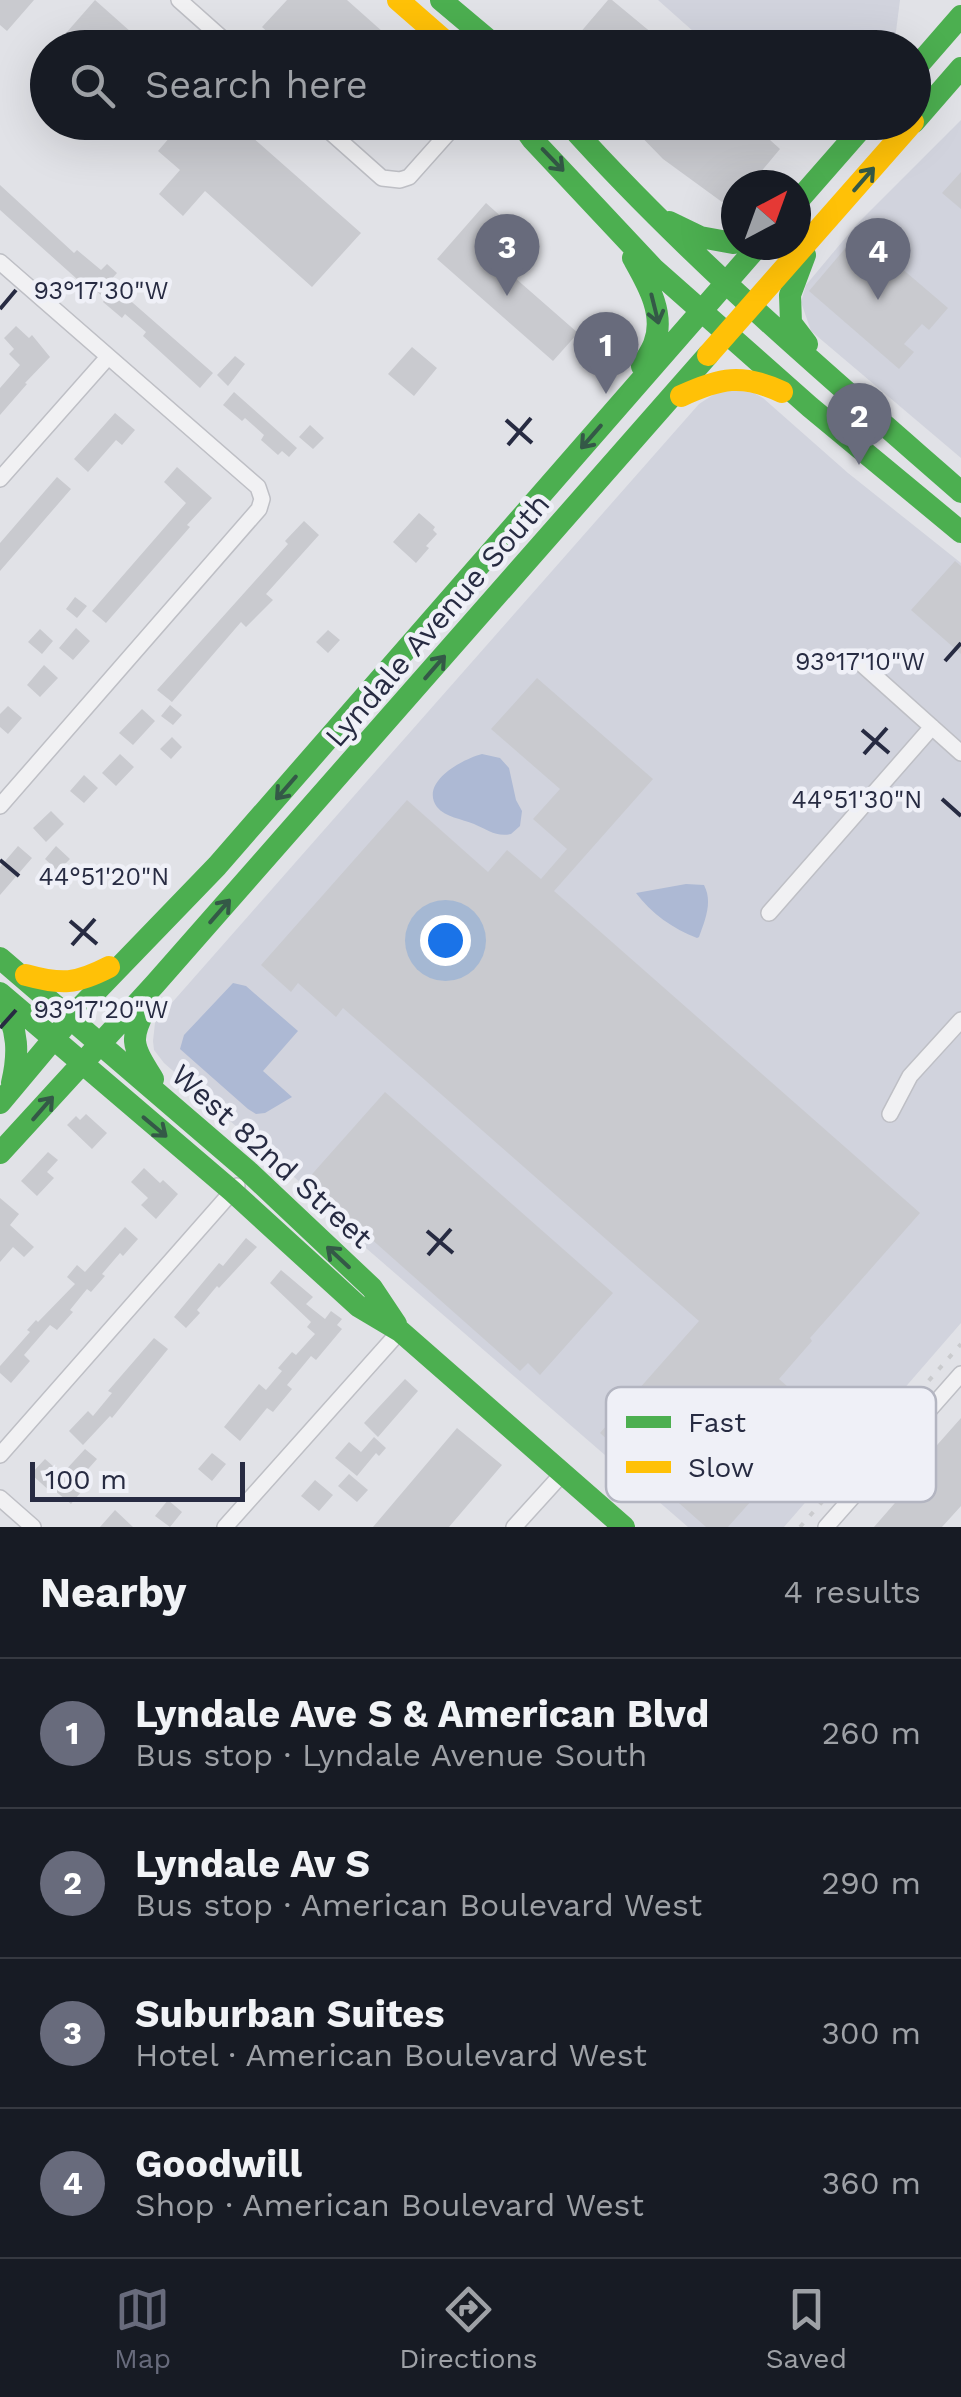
<!DOCTYPE html>
<meta charset="utf-8">
<style>
:root{--surface:#171b24;--page:#20242c;--text:#f1f3f6;--muted:#9ea1a6;--line:#363941;--accent:#686b7c}
body{margin:0;font-family:"Work Sans",sans-serif;background:var(--page);color:var(--text)}
.compass{position:absolute;left:721px;top:170px;width:90px;height:90px;border-radius:50%;background:var(--surface);box-shadow:0 10px 40px #0002;rotate:41deg}
.scale{position:absolute;left:30px;bottom:25px;width:215px;box-sizing:border-box;padding-left:10px;border:5px solid #272b42;border-top:0;font-size:28px;line-height:35px;white-space:nowrap;color:#272b42;-webkit-text-stroke:8px #eff0f7;paint-order:stroke}
.you{position:absolute;left:445px;top:940px;width:35px;height:35px;margin:-25px;border:8px solid #fff;border-radius:50%;background:#1a73e8;box-shadow:0 0 0 15px #1a73e833}
.badge{display:grid;place-items:center;width:65px;height:65px;border-radius:50%;background:var(--accent);color:#fff;font-size:32px;font-weight:700}
.pin{position:absolute;translate:-50% -82px;filter:drop-shadow(0 2px 5px #0008)}
.pin::after{content:'';position:absolute;top:52px;width:35px;height:30px;background:inherit;clip-path:polygon(0 0,100% 0,50% 100%)}
.list{margin:0;padding:0;list-style:none}
h2{display:flex;justify-content:space-between;align-items:center;height:130px;margin:0;padding:0 40px;font-size:42px}
h2 small{font-size:32px;font-weight:400;color:var(--muted)}
.list li{display:grid;grid-template-columns:65px 1fr auto;gap:30px;align-items:center;box-sizing:border-box;height:150px;padding:0 40px;border-top:2px solid var(--line)}
.list b{display:block;font-size:38px;white-space:nowrap}
.list p{margin:0;font-size:32px;white-space:nowrap;color:var(--muted)}
.list em{font-size:32px;font-style:normal;color:var(--muted)}
.icon{flex:none;width:55px;height:55px;fill:none;stroke:currentColor;stroke-width:2;stroke-linecap:round;stroke-linejoin:round}
.map{position:relative;flex:none;width:961px;height:1527px;overflow:hidden}
.search{position:absolute;background:var(--surface);box-shadow:0 10px 40px #0002;left:30px;right:30px;top:30px;height:110px;display:flex;align-items:center;gap:25px;box-sizing:border-box;padding:0 35px;border-radius:55px;color:var(--muted);font-size:38px}
.sheet{height:730px;background:var(--surface)}
nav{display:flex;justify-content:space-around;align-items:center;box-sizing:border-box;height:140px;border-top:2px solid var(--line);background:var(--surface);font-size:28px;color:var(--muted)}
nav a{display:grid;justify-items:center;gap:5px}
nav .on{color:var(--accent)}
.map>svg:first-child{display:block}
</style>
<div class="map">
<svg width="961" height="1527" viewBox="0 0 961 1527">
<rect width="100%" height="100%" fill="#e1e2e7"/>
<path fill="#d1d3dd" d="M658 0H900L894 47 712 48Z
M961 120V458L811 331 801 302 806 285 857 224Z
M731 389 754 393 763 398 848 473 961 563V1323L784 1527H688L314 1203 302 1184 164 1063 154 1050 153 1041 155 1023 162 1014 699 404 719 391Z"/>
<path fill="#adb9d4" d="M482 754 500 758 509 768 516 800 522 811 520 826 511 834C496 837 488 830 474 824 462 819 445 817 437 807 419 782 463 759 482 754Z
M686 884 704 885C713 902 705 920 699 937L697 938C673 929 651 913 636 893Z
M233 983 246 986 298 1031 263 1071 292 1097 265 1113 256 1114 248 1109 180 1049 184 1035Z"/>
<path fill="#c9cacf" d="M0 0H34L7 31 0 25Z
M95 0 149 48H53Z
M287 0H347L401 48H285L262 27Z
M608 0H612L670 48H567Z
M183 122H235L361 233 312 287 205 191 183 216 159 194 180 170 158 151Z
M627 122H750L780 149 750 185H736V196L722 202 663 159Z
M961 172V209L942 193Z
M0 185 74 253 77 250 101 270 107 264 117 273 109 282 213 373 200 388 143 336 146 332 125 314 122 318 103 302 105 299 90 285 87 288 0 210Z
M486 203 515 229 491 257 578 333 553 361 437 259Z
M859 232 948 308 929 330 922 324 904 344 914 352 899 369 809 291Z
M16 326 29 338 32 335 50 357 25 383 27 384 0 415V388L20 365 9 354 14 349 4 338Z
M412 347 437 368 414 396 388 374Z
M235 356 245 364 228 386 217 375Z
M234 392 297 448 289 457 282 451 278 455 261 440 264 435 245 418 242 421 223 405Z
M115 413 135 430 122 445 116 440 88 472 74 459Z
M310 425 324 438 313 449 299 437Z
M177 467 212 498 187 525 190 527 106 623 92 611 186 503 164 482Z
M57 477 71 489 0 571V543Z
M419 513 435 527 433 530 437 534 426 546 429 548 416 563 393 542Z
M304 521 319 535 266 594 273 600 246 627 241 622 172 702 157 690 288 544 285 541Z
M955 561 961 566V654L911 610Z
M75 597 87 606 77 618 66 609Z
M76 628 90 641 73 660 59 648Z
M40 629 53 641 42 654 28 642Z
M328 630 340 640 328 653 316 642Z
M44 665 58 678 40 697 27 685Z
M537 678 653 779 554 891 920 1213 810 1338 812 1341 779 1379 824 1419 728 1527H706L600 1433 699 1321 343 1008 336 1017 298 983 291 992 261 965 407 800 488 872 507 850 541 879 567 849 533 819 560 789 491 729Z
M170 705 182 715 173 725 161 716Z
M8 706 22 718 8 734 0 727V714Z
M142 709 155 721 133 745 119 733Z
M172 737 182 747 171 759 160 749Z
M120 754 134 767 116 786 102 773Z
M84 775 98 788 84 803 70 791Z
M51 811 64 824 46 842 33 828Z
M18 846 32 858 0 895V867Z
M56 846 70 859 58 871 45 859Z
M385 1092 613 1293 540 1375 528 1363 520 1371 306 1181Z
M86 1114 107 1133 92 1149 67 1125 76 1116 80 1120Z
M48 1152 58 1160 47 1172 54 1178 37 1196 21 1181Z
M144 1168 160 1183 163 1180 178 1194 156 1219 141 1205 148 1198 131 1182Z
M0 1198 19 1214 10 1225 34 1247 24 1257 13 1247 0 1262Z
M125 1227 138 1239 123 1256 120 1253 102 1274 105 1276 91 1292 87 1289 70 1310 73 1312 57 1330 50 1325 24 1355 30 1361 11 1383 0 1373V1366L30 1332 27 1330 36 1320 38 1322 75 1284 67 1277 77 1265 85 1272Z
M246 1238 257 1247 219 1288 217 1286 197 1310 200 1313 186 1328 174 1317 219 1263 223 1266Z
M281 1270 313 1297 306 1304 325 1319 331 1311 342 1319 337 1325 342 1329 316 1360 311 1356 287 1385 292 1389 273 1412 267 1408 240 1441 224 1427 259 1384 266 1390 282 1371 278 1368 292 1352 296 1355 315 1334 307 1327 311 1322 270 1283Z
M154 1338 168 1349 112 1418 110 1416 83 1445 69 1431 88 1411 93 1416 112 1393 108 1391Z
M405 1379 418 1391 378 1437 364 1423Z
M961 1418V1506L942 1527H874L935 1457 930 1453Z
M457 1428 502 1465 449 1527H373Z
M374 1437 386 1448 379 1456 376 1453 357 1476 335 1458 349 1442 361 1452Z
M85 1449 97 1459 73 1486 81 1492 71 1504 54 1490 52 1493 31 1474 45 1459 62 1474Z
M212 1453 226 1464 212 1481 198 1469Z
M349 1474 368 1490 357 1502 338 1486Z
M315 1480 333 1495 319 1511 301 1496Z
M168 1500 182 1512 170 1527 155 1516Z
M115 1510 133 1527H100Z"/>
<g fill="none" stroke-linecap="round" stroke-linejoin="round">
<defs>
<path id="street" d="M179 0 233 48
M319 122 382 178 400 180 409 177 458 122
M0 262 258 487 262 499 259 509 0 806
M0 479 108 357
M856 659 961 753
M769 913 932 727
M890 1114 910 1076 961 1020
M0 1455 237 1186
M0 1498 33 1527
M225 1527 400 1331
M514 1527 563 1473
M826 1527 961 1374"/>
</defs>
<use href="#street" stroke="#bebfc5" stroke-width="18"/>
<use href="#street" stroke="#f1f1f3" stroke-width="15"/>
<path stroke="#4caf50" stroke-width="22" d="M441 0 498 48
M914 70 961 16
M520 122 532 139 654 269 810 407 961 532
M567 122C688 257 825 373 961 492
M914 122 961 68
M796 203 867 122
M669 222 700 237 733 243 736 241
M805 255 790 295 791 323 807 344
M633 258C647 283 666 314 654 344 651 352 646 358 642 366
M0 958 249 1172 372 1288 396 1324
M0 993 232 1191 358 1306 400 1331 624 1527
M4 1004C18 1031 19 1053 12 1083
M148 1004C128 1040 132 1045 153 1079
M0 1103 77 1011 217 866 759 245
M0 1153 155 984 708 355"/>
<path stroke="#ffc107" stroke-width="22" d="M398 0 453 48
M708 355 913 122
M681 396C720 378 742 373 782 392
M26 975C62 985 76 984 109 967"/>
<path stroke="#cacbce" stroke-width="4" stroke-dasharray="5 10" stroke-linecap="butt" d="M800 1527 961 1344"/>
</g>
<defs><path id="oneway-shaft" d="M-6 0H5M1.5-3L5.5 0L1.5 3" fill="none" stroke-width="1.6" stroke-linecap="round" stroke-linejoin="round" transform="scale(2.5)"/></defs>
<g stroke="#345947">
<use href="#oneway-shaft" transform="translate(553 160) rotate(46)"/>
<use href="#oneway-shaft" transform="translate(864 179) rotate(-49)"/>
<use href="#oneway-shaft" transform="translate(655 309) rotate(76)"/>
<use href="#oneway-shaft" transform="translate(591 437) rotate(131)"/>
<use href="#oneway-shaft" transform="translate(435 667) rotate(-49)"/>
<use href="#oneway-shaft" transform="translate(286 788) rotate(131)"/>
<use href="#oneway-shaft" transform="translate(220 911) rotate(-49)"/>
<use href="#oneway-shaft" transform="translate(43 1108) rotate(-49)"/>
<use href="#oneway-shaft" transform="translate(155 1127) rotate(40)"/>
<use href="#oneway-shaft" transform="translate(338 1257) rotate(-137)"/>
</g>
<path fill="none" stroke="#272b42" stroke-width="4" d="M0 309 16 290M506 420 532 443M508 445 531 418M945 661 961 643M862 730 889 753M864 754 887 728M942 799 961 816M0 860 19 876M70 921 97 944M72 945 95 919M0 1028 16 1010M427 1231 453 1253M428 1255 451 1229"/>
<g text-anchor="middle" dominant-baseline="central" stroke-width="9" stroke-linejoin="round" paint-order="stroke">
<g font-size="30" fill="#272b42" stroke="#eff0f7">
<text transform="translate(437 620) rotate(-49)">Lyndale Avenue South</text>
<text transform="translate(272 1156) rotate(42)">West 82nd Street</text>
</g>
</g>
<rect x="606" y="1387" width="330" height="115" rx="15" fill="#eff0f7" stroke="#b3b5c1" stroke-width="2.5"/>
<rect x="626" y="1416" width="45" height="12" fill="#4caf50"/>
<rect x="626" y="1461" width="45" height="12" fill="#ffc107"/>
<g font-size="28" fill="#272b42">
<text x="688" y="1432">Fast</text>
<text x="688" y="1477">Slow</text>
</g>
<g font-size="25" text-anchor="middle" fill="#272b42" stroke="#eff0f7" stroke-width="9" stroke-linejoin="round" paint-order="stroke">
<text x="101" y="299">93°17'30"W</text>
<text x="860" y="670">93°17'10"W</text>
<text x="857" y="808">44°51'30"N</text>
<text x="104" y="885">44°51'20"N</text>
<text x="101" y="1018">93°17'20"W</text>
</g>
</svg>
<svg class="compass" viewBox="-18 -18 36 36"><path d="M0-13l5 13h-10z" fill="#e53935"/><path d="M0 13l5-13h-10z" fill="#9ea1a6"/></svg>
<div class="scale">100 m</div>
<div class="you"></div>
<div class="pin badge" style="left:606px;top:394px">1</div>
<div class="pin badge" style="left:859px;top:465px">2</div>
<div class="pin badge" style="left:507px;top:296px">3</div>
<div class="pin badge" style="left:878px;top:300px">4</div>
<div class="search"><svg class="icon" aria-label="search" viewBox="0 0 24 24"><circle cx="10" cy="10" r="6"/><path d="M15 15l6 6"/></svg>Search here</div>
</div>
<section class="sheet">
<h2>Nearby<small>4 results</small></h2>
<ul class="list">
<li><span class="badge">1</span><div><b>Lyndale Ave S &amp; American Blvd</b><p>Bus stop · Lyndale Avenue South</p></div><em>260 m</em></li>
<li><span class="badge">2</span><div><b>Lyndale Av S</b><p>Bus stop · American Boulevard West</p></div><em>290 m</em></li>
<li><span class="badge">3</span><div><b>Suburban Suites</b><p>Hotel · American Boulevard West</p></div><em>300 m</em></li>
<li><span class="badge">4</span><div><b>Goodwill</b><p>Shop · American Boulevard West</p></div><em>360 m</em></li>
</ul>
</section>
<nav>
<a class="on"><svg class="icon" aria-label="map" viewBox="0 0 24 24"><path d="M3 6l6-2 6 2 6-2v14l-6 2-6-2-6 2zM9 4v14M15 6v14"/></svg>Map</a>
<a><svg class="icon" aria-label="directions" viewBox="0 0 24 24"><path d="M12 3l9 9-9 9-9-9zM9 14v-3h6M13 9l2 2-2 2"/></svg>Directions</a>
<a><svg class="icon" aria-label="saved" viewBox="0 0 24 24"><path d="M7 4h10v16l-5-4-5 4z"/></svg>Saved</a>
</nav>
